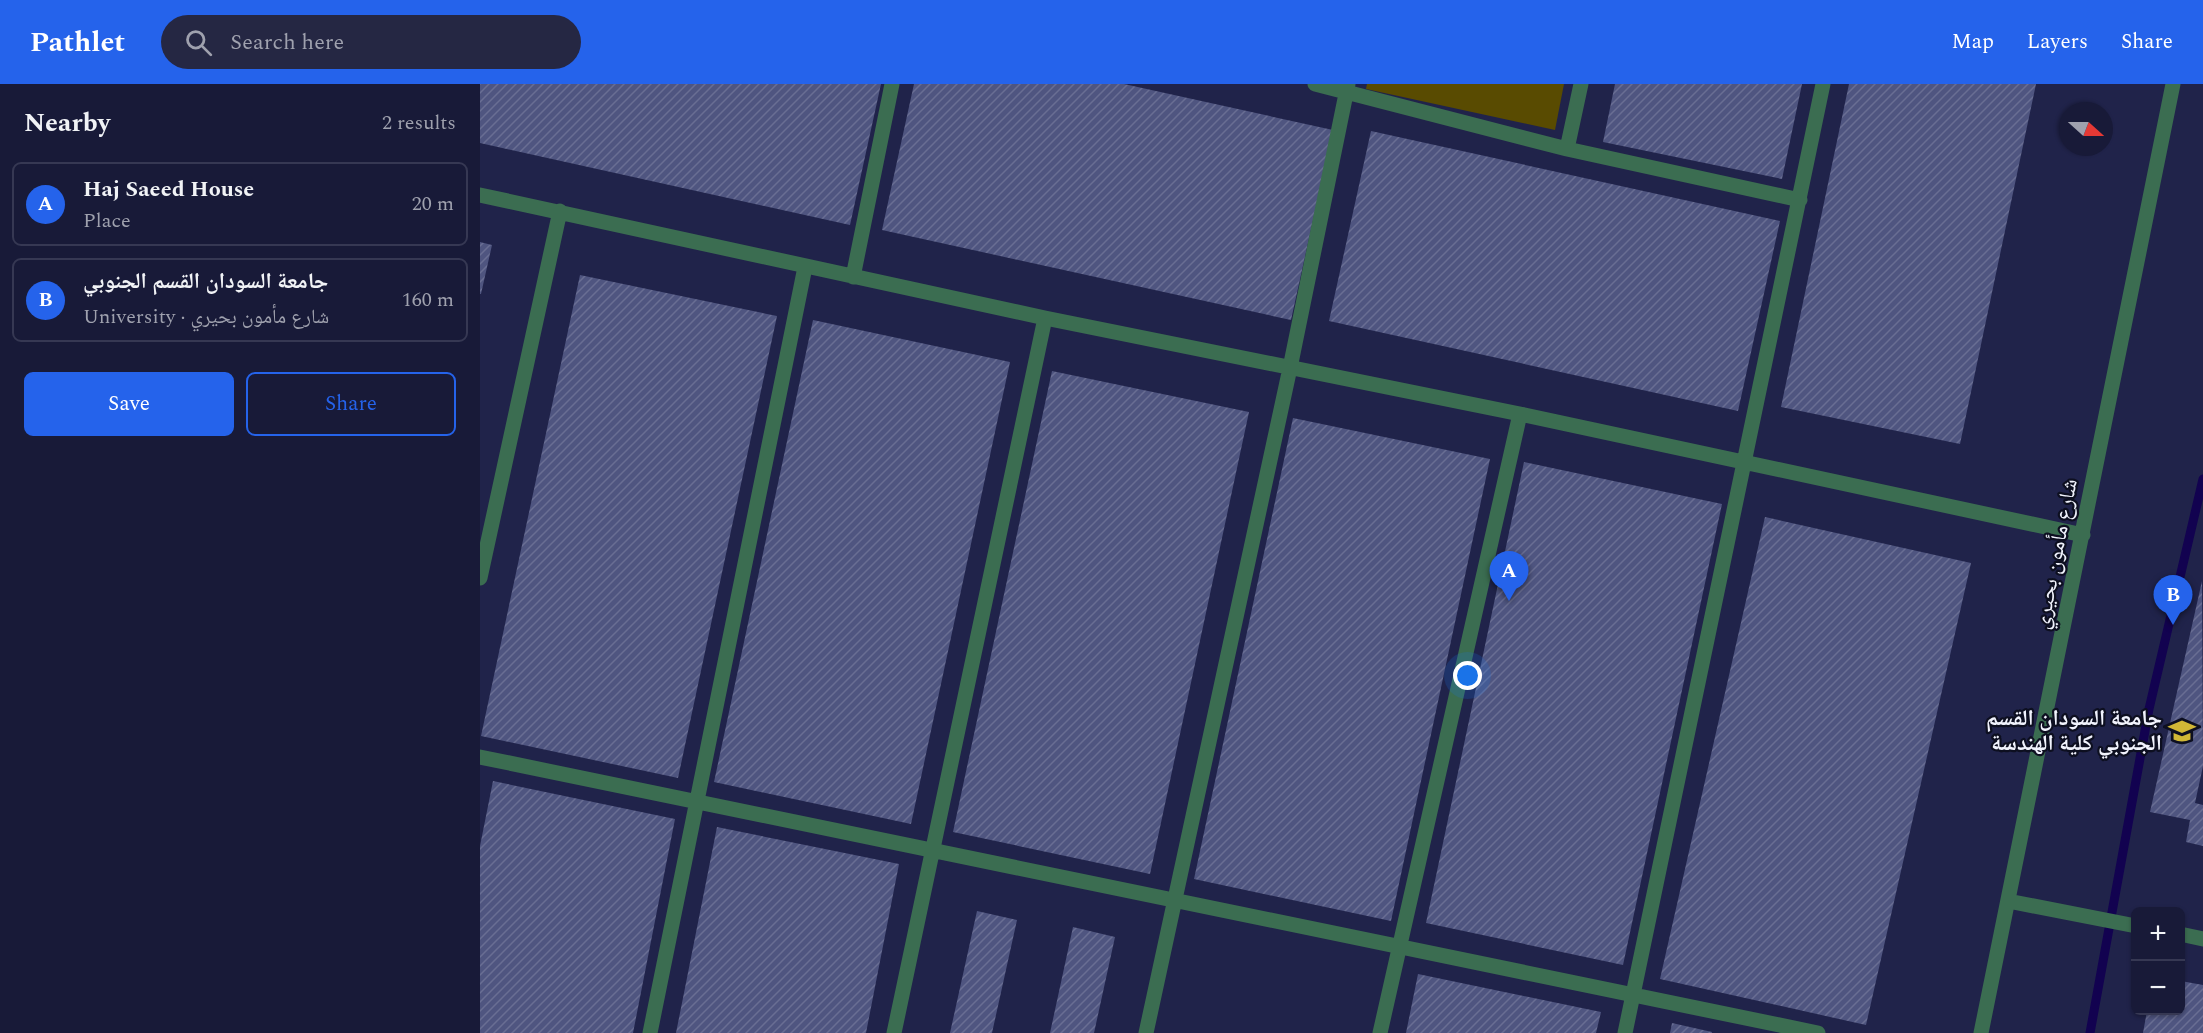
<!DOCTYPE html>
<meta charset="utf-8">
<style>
:root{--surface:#181a38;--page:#252743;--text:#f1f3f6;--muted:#9fa1ae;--line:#363853;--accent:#2563eb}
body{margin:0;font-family:Spectral,"Noto Naskh Arabic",serif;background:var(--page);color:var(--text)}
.controls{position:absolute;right:18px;bottom:18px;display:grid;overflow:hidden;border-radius:9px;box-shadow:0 2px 4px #0004}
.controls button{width:54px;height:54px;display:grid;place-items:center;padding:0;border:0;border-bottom:2px solid var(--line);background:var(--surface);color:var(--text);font:30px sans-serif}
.compass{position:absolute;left:1579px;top:18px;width:54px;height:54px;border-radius:50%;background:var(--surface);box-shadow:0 2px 4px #0004;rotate:111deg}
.you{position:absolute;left:988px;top:592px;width:21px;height:21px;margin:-15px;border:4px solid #fff;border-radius:50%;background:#1a73e8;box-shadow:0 0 0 9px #1a73e833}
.badge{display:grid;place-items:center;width:39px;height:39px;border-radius:50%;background:var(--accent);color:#fff;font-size:20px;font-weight:700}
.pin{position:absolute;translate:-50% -50px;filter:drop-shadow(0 2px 3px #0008)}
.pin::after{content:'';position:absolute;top:32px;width:21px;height:18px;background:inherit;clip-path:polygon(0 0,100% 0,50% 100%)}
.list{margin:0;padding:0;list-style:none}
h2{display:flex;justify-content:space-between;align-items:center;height:78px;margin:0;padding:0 24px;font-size:26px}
h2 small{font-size:20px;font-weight:400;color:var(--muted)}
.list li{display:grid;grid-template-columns:39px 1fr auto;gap:18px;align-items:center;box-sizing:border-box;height:84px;margin:0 12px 12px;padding:0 12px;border:2px solid var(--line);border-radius:9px}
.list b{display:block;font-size:22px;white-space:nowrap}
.list p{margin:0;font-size:20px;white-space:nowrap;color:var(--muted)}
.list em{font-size:20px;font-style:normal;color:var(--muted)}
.actions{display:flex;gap:12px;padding:18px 24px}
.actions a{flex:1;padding:14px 0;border:2px solid var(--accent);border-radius:9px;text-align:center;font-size:21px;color:var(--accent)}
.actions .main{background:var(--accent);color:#fff}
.icon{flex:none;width:33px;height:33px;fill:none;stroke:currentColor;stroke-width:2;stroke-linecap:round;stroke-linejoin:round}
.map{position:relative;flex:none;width:1723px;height:949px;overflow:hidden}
header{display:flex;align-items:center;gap:36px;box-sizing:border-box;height:84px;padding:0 30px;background:var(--accent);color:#fff}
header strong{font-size:28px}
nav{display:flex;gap:33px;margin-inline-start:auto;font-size:21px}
.search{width:420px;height:54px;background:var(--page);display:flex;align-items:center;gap:15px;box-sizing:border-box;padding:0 21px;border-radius:33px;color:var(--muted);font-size:22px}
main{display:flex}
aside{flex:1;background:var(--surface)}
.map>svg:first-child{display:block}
</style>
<header>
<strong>Pathlet</strong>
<div class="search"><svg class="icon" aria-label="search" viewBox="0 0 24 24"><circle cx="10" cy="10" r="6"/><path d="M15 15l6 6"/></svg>Search here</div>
<nav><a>Map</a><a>Layers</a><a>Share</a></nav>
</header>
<main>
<aside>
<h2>Nearby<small>2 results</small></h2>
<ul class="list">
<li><span class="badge">A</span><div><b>Haj Saeed House</b><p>Place</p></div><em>20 m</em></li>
<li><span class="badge">B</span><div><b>جامعة السودان القسم الجنوبي</b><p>University · شارع مأمون بحيري</p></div><em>160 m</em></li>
</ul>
<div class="actions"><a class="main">Save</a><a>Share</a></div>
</aside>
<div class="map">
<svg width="1723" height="949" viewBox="0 0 1723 949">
<defs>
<pattern id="building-hatch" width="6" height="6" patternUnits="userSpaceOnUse" patternTransform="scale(1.5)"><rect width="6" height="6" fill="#4f5580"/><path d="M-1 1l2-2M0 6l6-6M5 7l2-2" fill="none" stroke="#696e93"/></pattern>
</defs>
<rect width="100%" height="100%" fill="#20234a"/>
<path fill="#594b01" d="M887 0H1084L1075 46 886 5Z"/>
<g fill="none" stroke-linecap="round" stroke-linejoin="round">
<path stroke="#120250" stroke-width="9" d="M1610 949 1669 625 1723 395"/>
</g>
<path fill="url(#building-hatch)" d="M0 0H401L370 141 0 59Z
M434 0H644L853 46 811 236 402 146Z
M1135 0H1322L1302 95 1123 58Z
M1369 0H1556L1480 360 1301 323Z
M891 47 1300 137 1258 327 849 237Z
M0 158 12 161 1 210H0Z
M100 191 297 232 198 694 1 652Z
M333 236 530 278 431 740 234 698Z
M572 287 769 328 670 790 473 748Z
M813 334 1010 375 911 837 714 795Z
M1044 378 1242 420 1143 881 946 839Z
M1285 433 1491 479 1386 941 1180 895Z
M1722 497 1723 682 1715 719 1723 721V762L1706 758 1710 736 1670 728Z
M13 697 195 735 153 949H0V762Z
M237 743 419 780 386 949H196Z
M497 827 537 836 512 949H470Z
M593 843 635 853 614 949H570Z
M938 890 1121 928 1116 949H926Z
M1701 897 1723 901V949H1663L1667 927H1701Z
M1192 939 1232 948V949H1190Z"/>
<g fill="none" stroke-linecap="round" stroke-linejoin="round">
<path stroke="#3b6d51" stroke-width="15" d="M835 0 1087 65 1320 116
M1087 65 1101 0
M0 111 565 234 1040 330 1603 451
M373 193 412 0
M0 494 80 127
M0 673 1338 949
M1528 817 1656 842
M1700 850 1723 855
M170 949 325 183
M414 949 565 234
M666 949 810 284 868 0
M900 949 1040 330
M1145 949 1343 0
M1501 949 1693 0"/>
</g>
<defs>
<symbol id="university-bare" viewBox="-9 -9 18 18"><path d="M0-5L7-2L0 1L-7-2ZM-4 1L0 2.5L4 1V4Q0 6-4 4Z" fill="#d1b736" stroke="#0d0f20" stroke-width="2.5" paint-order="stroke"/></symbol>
</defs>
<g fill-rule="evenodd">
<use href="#university-bare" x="1683" y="628" width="38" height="38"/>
</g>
<g text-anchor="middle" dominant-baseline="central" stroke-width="4.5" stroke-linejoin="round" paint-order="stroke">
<g font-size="22" fill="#f1f3fd" stroke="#0d0f20">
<text transform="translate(1576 470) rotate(-79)">شارع مأمون بحيري</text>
</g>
<g font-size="22" font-weight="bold" fill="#f1f3fd" stroke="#0d0f20" text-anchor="end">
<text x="1682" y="634">جامعة السودان القسم<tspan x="1682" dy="25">الجنوبي كلية الهندسة</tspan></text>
</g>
</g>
</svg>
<div class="controls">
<button>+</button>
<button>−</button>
</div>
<svg class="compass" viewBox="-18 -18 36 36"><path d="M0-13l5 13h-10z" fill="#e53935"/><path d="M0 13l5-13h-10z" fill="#9fa1ae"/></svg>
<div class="you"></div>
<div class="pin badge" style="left:1029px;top:517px">A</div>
<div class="pin badge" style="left:1693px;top:541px">B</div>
</div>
</main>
